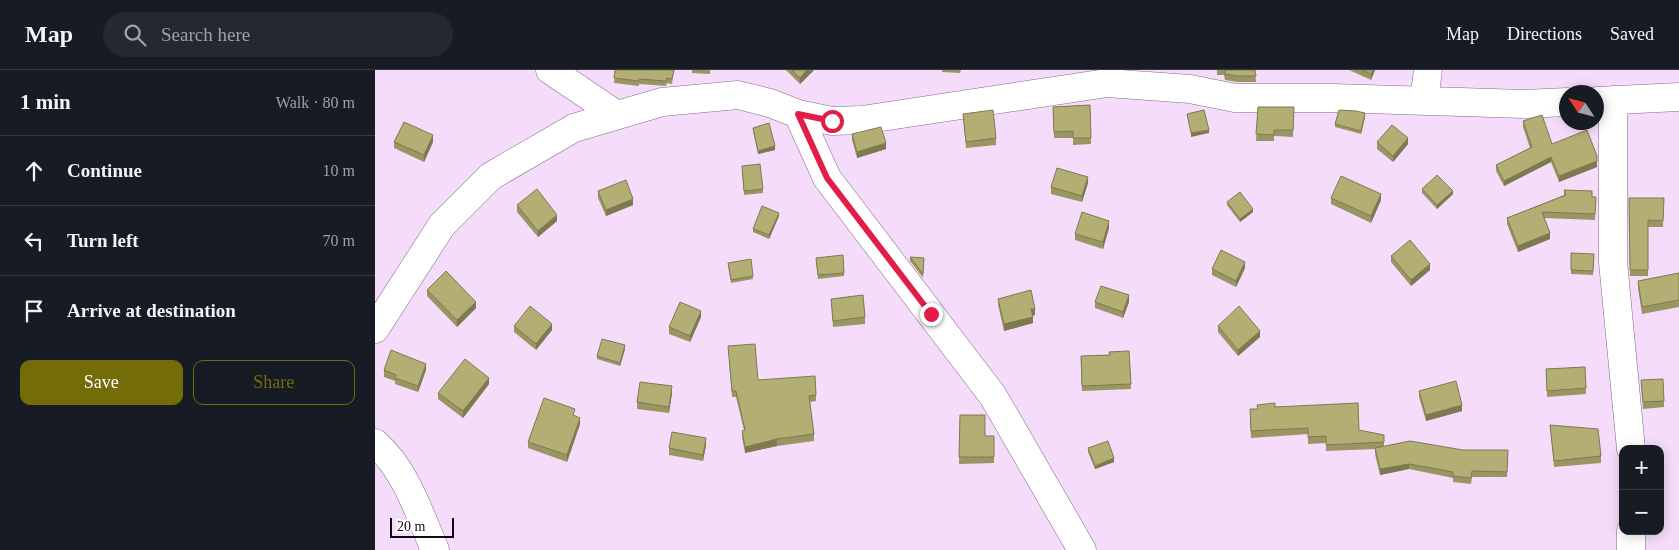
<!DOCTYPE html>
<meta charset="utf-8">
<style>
:root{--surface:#171b24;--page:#242831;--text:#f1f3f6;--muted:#9ea1a6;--line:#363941;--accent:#746c07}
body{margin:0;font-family:Georgia,serif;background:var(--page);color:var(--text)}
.controls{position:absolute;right:15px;bottom:15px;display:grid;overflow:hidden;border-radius:10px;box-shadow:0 2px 12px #0003}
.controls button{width:45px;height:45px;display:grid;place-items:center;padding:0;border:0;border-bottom:1px solid var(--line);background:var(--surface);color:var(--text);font:25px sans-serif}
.compass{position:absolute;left:1184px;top:15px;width:45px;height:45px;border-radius:50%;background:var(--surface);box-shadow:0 2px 12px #0003;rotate:306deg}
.scale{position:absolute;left:15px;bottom:12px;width:64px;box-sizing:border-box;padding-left:5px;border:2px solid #110913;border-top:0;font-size:14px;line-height:18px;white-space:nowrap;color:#110913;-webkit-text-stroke:4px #fff;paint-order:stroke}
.stop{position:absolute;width:15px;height:15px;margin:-11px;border:4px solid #e11d48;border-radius:50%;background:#fff}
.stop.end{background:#e11d48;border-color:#fff;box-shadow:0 1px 5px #0008}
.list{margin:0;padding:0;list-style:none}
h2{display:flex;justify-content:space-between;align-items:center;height:65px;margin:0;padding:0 20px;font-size:21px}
h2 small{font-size:16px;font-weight:400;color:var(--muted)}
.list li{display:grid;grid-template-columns:32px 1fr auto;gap:15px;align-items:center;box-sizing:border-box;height:70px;padding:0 20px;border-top:1px solid var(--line)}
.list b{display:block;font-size:19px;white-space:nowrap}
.list em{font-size:16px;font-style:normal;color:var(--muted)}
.actions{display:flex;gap:10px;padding:15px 20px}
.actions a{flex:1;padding:11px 0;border:1px solid var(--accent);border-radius:10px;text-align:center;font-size:18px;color:var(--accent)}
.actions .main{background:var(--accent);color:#fff}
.icon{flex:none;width:28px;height:28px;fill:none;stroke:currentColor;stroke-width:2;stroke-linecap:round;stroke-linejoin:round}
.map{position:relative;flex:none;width:1304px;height:480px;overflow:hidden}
header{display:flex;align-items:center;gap:30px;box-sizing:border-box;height:70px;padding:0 25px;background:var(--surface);border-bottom:1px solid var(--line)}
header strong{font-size:24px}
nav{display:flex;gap:28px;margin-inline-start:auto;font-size:18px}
.search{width:350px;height:45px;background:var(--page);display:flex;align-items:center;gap:12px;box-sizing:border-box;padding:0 18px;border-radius:28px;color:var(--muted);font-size:19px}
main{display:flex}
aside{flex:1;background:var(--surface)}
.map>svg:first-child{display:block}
</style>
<header>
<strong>Map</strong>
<div class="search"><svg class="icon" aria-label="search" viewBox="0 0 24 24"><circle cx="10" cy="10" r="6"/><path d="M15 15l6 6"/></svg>Search here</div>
<nav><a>Map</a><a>Directions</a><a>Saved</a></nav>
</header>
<main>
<aside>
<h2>1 min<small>Walk · 80 m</small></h2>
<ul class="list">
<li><svg class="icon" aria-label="ahead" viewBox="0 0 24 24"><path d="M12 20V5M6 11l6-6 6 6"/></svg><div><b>Continue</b></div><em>10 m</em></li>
<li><svg class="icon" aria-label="left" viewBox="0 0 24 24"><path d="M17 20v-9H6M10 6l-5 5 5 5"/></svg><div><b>Turn left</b></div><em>70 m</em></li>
<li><svg class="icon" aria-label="arrive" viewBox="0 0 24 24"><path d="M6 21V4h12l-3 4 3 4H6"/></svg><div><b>Arrive at destination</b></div></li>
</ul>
<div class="actions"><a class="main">Save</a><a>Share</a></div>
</aside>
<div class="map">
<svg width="1304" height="480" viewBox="0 0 1304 480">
<rect width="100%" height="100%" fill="#f5dcfa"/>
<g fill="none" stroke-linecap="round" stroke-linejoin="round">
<defs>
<path id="minor" d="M175 0 242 45
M1238 30V192L1256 379
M1049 31 1053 0
M1222 31 1304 27
M423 44 452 108 618 326 707 480
M0 259 67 155 116 106 199 58 287 32 363 25 395 33 423 44 457 51 487 50 732 13 815 19 860 28H959L1149 34 1192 32
M0 373C31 400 44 443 60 480
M1256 480V461"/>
</defs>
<use href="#minor" stroke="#816b86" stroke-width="29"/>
<use href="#minor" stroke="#fff" stroke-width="28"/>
</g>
<path fill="#9a9664" d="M240 0H299L297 14 292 13 291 16 264 14V16L239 13Z
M317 0H335V4L317 3Z
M411 0H439L425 14Z
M567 0H586L585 3 567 2Z
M842 0H880L881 12H862L850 10 849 5H842Z
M974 0H1000L996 10Z
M715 35 716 74 698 75V68H679L678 37Z
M883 37H919L918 67 899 66V71H881Z
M588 44 621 68V75L591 78Z
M990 47 986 64 960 57V54Z
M1148 51 1177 74 1222 97 1184 112 1176 92 1129 116 1121 101V95L1155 78 1148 57Z
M378 58 400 80 383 84 378 61Z
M477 64 511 79 482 88 477 70Z
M19 72H58L49 92 19 78Z
M1002 72 1033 74 1018 92 1002 79Z
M367 99 388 119V123L369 125Z
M713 113 707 132 676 124V117Z
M1047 119 1078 124 1062 139 1047 123Z
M1189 120 1217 127H1221L1220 150 1169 148 1175 169 1143 182 1132 154V148L1189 125Z
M223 121 258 135 231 146 223 128Z
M956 128 1006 130 996 153 956 134Z
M1254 128H1289L1288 157H1273V206H1255Z
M852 132 878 142 865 152 852 135Z
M142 135 182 151 163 167 142 142Z
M404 146 394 169 378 162V159Z
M734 158 728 179 700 170V164Z
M1219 184 1218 205 1196 204V200Z
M1016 186 1055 200 1036 216 1016 192Z
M535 187 549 188 548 208 535 191Z
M441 191 469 203V206L443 209Z
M353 193 378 206V209L356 213Z
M870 198 861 217 837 205V199Z
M1304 203V237L1267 244 1263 218V211Z
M52 220 101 238 82 257 52 226Z
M456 229 490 247V254L458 257Z
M623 229 660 245H658V253L629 261 623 235Z
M720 232H754L748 248 720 238Z
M326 247 315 272 294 264V257Z
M139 256 177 260 161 280 139 262Z
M843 256 885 267 863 286 843 262Z
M353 276 383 310 441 325V331L435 332 439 364V371L402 376 370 383 367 367V361L369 360 361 327H357Z
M250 279 245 296 222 289V286Z
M754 281 756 319 707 321 706 286 735 285Z
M1210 297 1211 324 1172 327 1171 299Z
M9 300H51L43 322 20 314V311L9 307Z
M1266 310 1289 331V337L1268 339Z
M114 314 88 348 63 329V323Z
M1044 321 1087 341 1051 351 1044 327Z
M297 323 294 343 262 339V332Z
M882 335 900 337 984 360 1009 365V376L1088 380H1133L1132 407H1097L1096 414 1078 412V408L1034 399 1005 405 1000 384V379L951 381V373L933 374V364L876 368 875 346 882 339Z
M585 345 610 366H619V393L584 394Z
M200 346 205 354 192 392 153 378V372Z
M1175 355 1226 386V393L1179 397Z
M331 375 328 391 294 385V378Z
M713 378 739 392 720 399 713 382Z"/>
<path fill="#7d7a51" d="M432 0H439L425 14V8Z
M998 0H1000L996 10V4Z
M990 43V47L986 64V61Z
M834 60V63L816 67V63Z
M58 65V72L49 92V85Z
M1033 68V74L1018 92V86Z
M511 73V79L482 88V82Z
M400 76V80L383 84V81Z
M1176 87V92L1129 116V111Z
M1222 91V97L1184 112V106Z
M713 107V113L707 132V126Z
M1078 121V124L1062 139V135Z
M1006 124V130L996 153V146Z
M258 129V135L231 146V140Z
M878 139V142L865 152V149Z
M404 143V146L394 169V165Z
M182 145V151L163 167V161Z
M734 151V158L728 179V172Z
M1175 163V169L1143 182V176Z
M870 192V198L861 217V211Z
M1055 194V200L1036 216V210Z
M754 225V232L748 248V242Z
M101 232V238L82 257V250Z
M656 239H660V245L656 246Z
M326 241V247L315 272V266Z
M658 247V253L629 261V254Z
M177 254V260L161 280V274Z
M885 261V267L863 286V280Z
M250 275V279L245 296V293Z
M51 294V300L43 322V316Z
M114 308V314L88 348V341Z
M297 316V323L294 343V337Z
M1087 335V341L1051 351V345Z
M205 348V354L192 392V385Z
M331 368V375L328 391V385Z
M402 369V376L370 383V377Z
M739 388V392L720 399V396Z
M1034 394V399L1005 405V399Z"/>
<path fill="#b3af74" stroke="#7d7a51" d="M240 0H299L297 9 292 8 291 11 264 9V11L239 8Z
M417 0H432L425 8Z
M850 0H880L881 6H862L850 4Z
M987 0H998L996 4Z
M715 35 716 68H698V61L679 62 678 37Z
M883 37H919L918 60H899V65L881 64Z
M618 40 621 68 591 72 588 44Z
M829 40 834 60 816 63 812 44Z
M964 40 981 41 990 43 986 61 960 54Z
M1167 45 1177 74 1212 60 1222 86V91L1184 106 1176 87 1129 111 1121 95 1157 77 1148 51Z
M29 52 58 65 49 85 19 72Z
M394 53 400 76 383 81 378 58Z
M1017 55 1033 68 1018 86 1002 72Z
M506 57 511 73 482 82 477 64Z
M385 94 388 119 369 121 367 96Z
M682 98 713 107 707 126 676 117Z
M1062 105 1078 121 1062 135 1047 119Z
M966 106 1006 124 996 146 956 128Z
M251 110 258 129 231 140 223 121Z
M162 119 182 145 163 161 142 135Z
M1189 120 1217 121V127H1221L1220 144 1167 142 1175 163 1143 176 1132 148 1191 125Z
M865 122 878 139 865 149 852 132Z
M1254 128H1289L1288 151 1273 150V200H1255Z
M387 136 404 143 394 165 378 159Z
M707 142 734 151 728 172 700 164Z
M1035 170 1055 194 1036 210 1016 186Z
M846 180 870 192 861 211 837 199Z
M1196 183 1219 184 1218 201 1196 200Z
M468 185 469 203 443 205 441 188Z
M535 187 549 188 548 204Z
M376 189 378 206 356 210 353 193Z
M71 201 101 232 82 250 52 220Z
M1304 203V230L1267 237 1263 211Z
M726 216 754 225 748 242 720 232Z
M656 220 660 239H656L658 247 629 254 623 229Z
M488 225 490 247 458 251 456 229Z
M305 232 326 241 315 266 294 257Z
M155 236 177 254 161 274 139 256Z
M864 236 885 261 863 280 843 256Z
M227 269 250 275 245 293 222 286Z
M380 274 383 310 440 306 441 325 434 326 439 364 402 369 370 377 367 361 370 360 361 321H357L353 276Z
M16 280 51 294 43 316 20 308 21 305 9 300Z
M754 281 756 314 707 316 706 286 735 285 734 282Z
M90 289 114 308 88 341 63 323Z
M1210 297 1211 318 1172 321 1171 299Z
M1288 309 1289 331 1268 332 1266 310Z
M1081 311 1087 335 1051 345 1044 321Z
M265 312 297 316 294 337 262 332Z
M169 328 200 339 198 345 205 348 192 385 153 372Z
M900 333V337L983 333 984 360 1009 365V372L951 375V366L933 367V358L876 361 875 339H883L882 335Z
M585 345H610V366H619V387H584Z
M1175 355 1223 359 1226 386 1179 391Z
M297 362 331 368 328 385 294 378Z
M733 371 739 388 720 396 713 378Z
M1035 371 1088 380H1133L1132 402 1097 401 1096 408 1078 406V402L1034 394 1005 399 1000 378Z"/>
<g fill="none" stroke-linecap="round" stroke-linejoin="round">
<path stroke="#e11d48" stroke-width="6" d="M457 51 423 44 452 108 556 244"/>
</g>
</svg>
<div class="controls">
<button>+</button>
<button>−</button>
</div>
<svg class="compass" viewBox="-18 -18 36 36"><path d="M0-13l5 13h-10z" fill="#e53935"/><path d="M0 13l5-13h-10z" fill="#9ea1a6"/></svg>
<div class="scale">20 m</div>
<div class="stop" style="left:457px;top:51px"></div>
<div class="stop end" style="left:556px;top:244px"></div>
</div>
</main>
